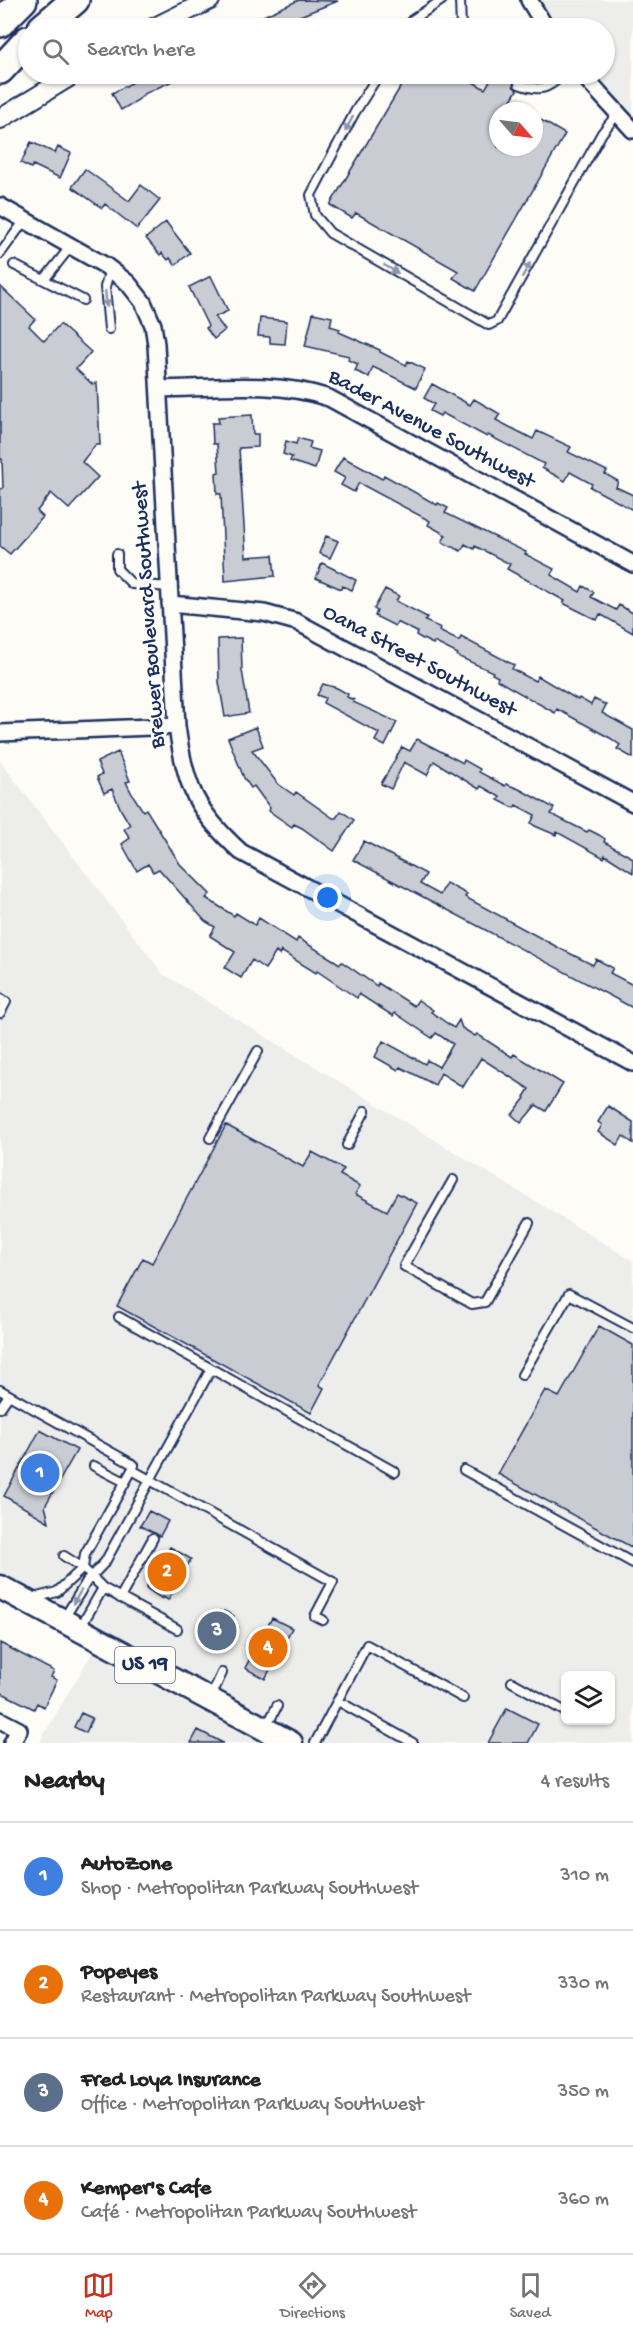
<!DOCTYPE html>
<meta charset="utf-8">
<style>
:root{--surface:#fff;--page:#f2f2f2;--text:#222;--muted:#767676;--line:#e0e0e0;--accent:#c8321e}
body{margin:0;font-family:"Gochi Hand",sans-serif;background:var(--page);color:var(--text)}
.controls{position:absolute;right:18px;bottom:18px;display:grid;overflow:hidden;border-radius:9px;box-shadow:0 2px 4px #0004}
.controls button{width:54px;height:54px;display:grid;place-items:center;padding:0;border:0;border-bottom:2px solid var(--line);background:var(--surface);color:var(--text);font:30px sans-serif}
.compass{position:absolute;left:489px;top:102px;width:54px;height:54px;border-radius:50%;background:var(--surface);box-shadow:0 2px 4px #0004;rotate:118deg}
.you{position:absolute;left:328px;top:898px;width:21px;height:21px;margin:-15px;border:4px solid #fff;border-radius:50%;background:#1a73e8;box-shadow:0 0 0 9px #1a73e833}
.badge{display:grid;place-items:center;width:39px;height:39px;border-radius:50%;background:var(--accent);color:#fff;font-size:20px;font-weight:700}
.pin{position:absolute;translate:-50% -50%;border:3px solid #fff;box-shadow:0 2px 6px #0006}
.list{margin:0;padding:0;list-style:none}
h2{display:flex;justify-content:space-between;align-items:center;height:78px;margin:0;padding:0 24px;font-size:26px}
h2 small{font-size:20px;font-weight:400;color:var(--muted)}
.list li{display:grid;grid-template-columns:39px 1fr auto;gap:18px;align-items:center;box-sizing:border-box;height:108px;padding:0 24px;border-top:2px solid var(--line)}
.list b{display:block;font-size:22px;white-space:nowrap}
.list p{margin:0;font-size:20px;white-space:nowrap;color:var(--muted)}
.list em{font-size:20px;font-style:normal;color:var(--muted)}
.icon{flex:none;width:33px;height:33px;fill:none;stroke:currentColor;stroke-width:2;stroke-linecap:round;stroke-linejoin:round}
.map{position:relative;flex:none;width:633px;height:1743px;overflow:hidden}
.search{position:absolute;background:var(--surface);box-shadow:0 2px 4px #0004;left:18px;right:18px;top:18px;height:66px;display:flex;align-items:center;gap:15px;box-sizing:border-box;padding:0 21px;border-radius:33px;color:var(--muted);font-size:22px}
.sheet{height:510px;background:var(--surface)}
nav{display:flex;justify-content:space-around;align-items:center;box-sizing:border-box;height:84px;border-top:2px solid var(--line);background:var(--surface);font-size:16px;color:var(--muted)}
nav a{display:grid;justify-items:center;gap:3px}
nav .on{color:var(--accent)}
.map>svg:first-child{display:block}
</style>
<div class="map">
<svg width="633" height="1743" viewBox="0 0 633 1743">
<rect width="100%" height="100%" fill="#fdfcf7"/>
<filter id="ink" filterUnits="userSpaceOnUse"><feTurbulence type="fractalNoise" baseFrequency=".0167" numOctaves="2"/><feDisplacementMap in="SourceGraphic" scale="12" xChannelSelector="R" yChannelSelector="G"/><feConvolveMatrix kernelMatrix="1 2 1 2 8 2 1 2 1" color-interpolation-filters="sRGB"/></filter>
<g filter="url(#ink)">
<path fill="#edeeec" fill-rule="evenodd" d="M535 0H633V133L589 74H604V28H556Z
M0 761 163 974 633 1261V1743H39L99 1641 0 1581ZM566 1676H610V1720H566Z"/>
<path fill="#c9ccd3" stroke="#1b2f5e" stroke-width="1.5" d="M299 0 338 1 287 21 290 28H241L264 18 263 16Z
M149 74H187L144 94 138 100 121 110 112 93Z
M408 74H459L485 89 494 74H516L524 78H517L514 82 513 86 517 90 510 102 525 111H498V147H534V116L565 134 475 291 453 278 458 271 356 213 352 218 330 205Z
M31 142 55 153 58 147 71 153 60 178 33 165 31 168 21 163Z
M85 169 129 201 141 185 160 200 137 229 105 204 102 208 72 187Z
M166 222 190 253 175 265 170 258 168 260 162 253 160 255 146 238Z
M211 276 228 311 215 317 225 330 214 339 206 328 208 326 189 287Z
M0 286 35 319 29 326 44 341 60 324 91 352 76 369 92 384 97 383 100 445 96 444 82 462 98 477 69 509 51 493 37 511 43 517 10 554 0 546V489L3 488 2 459H0Z
M313 313 332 317 330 326 340 329 339 332 380 350V352L406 365 408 361 425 369 416 388 373 367 369 377 355 371 358 364 348 360 349 356 305 346Z
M260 318 287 321 285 344 270 343V337L258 336Z
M432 384 470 405 474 399 500 414 496 420 533 439 537 431 571 447 568 452 607 471 605 474 618 481 616 487 633 495V510L590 487 592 484 570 472 565 481 542 468 544 464 488 435 487 437 442 413 440 416 430 411 434 404 424 398Z
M252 415 253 434H258V447L239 448 246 557 273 555 275 576 225 581 221 494H217L216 473 219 472 217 444H213L212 423H219L218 417Z
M298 438 311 442 309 448 320 451 315 469 290 461 292 457 283 454 286 441 296 444Z
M343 457 382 479 384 475 437 505 438 503 448 508 445 513 526 552 525 554 554 569 551 575 580 592 583 586 594 592 591 597 616 610 619 605 633 613V633L600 614 597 620 563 603 565 601 507 569 510 564 475 546 474 549 465 544 461 551 442 542 446 535 428 525 430 521 359 483 354 492 341 485 345 478 334 472Z
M326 536 338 541 330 558 319 553Z
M322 563 356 580 352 590 342 586 341 589 316 578Z
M385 589 399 596 396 601 427 617 425 621 441 628 439 631 459 641 461 637 514 665 512 669 535 681 538 676 578 700 579 698 591 705 594 699 606 705 602 713 633 730V758L617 749 620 745 610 738 557 709 555 713 497 680 498 677 492 674 493 672 457 656 458 654 434 642 433 644 421 638 416 635 417 632 397 622 395 626 375 616 377 611 374 609Z
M241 638 242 670 249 713 225 717 219 682 218 639Z
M323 684 337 688 348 694 347 697 354 700 353 702 397 722 385 746 375 741 379 733 323 703 325 698 317 695Z
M256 727 263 746 252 750 278 784 294 795 296 792 333 818H336L341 811 354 820 334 851 302 828 294 824 292 827 269 811 270 808 254 786 251 788 244 778 228 738Z
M417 739 463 763 464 760 480 769 479 772 505 786 506 784 519 789 554 808 551 814 587 832 589 830 599 835 605 839 604 842 633 858V873L605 855 604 858 557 832 556 835 535 826 531 823 535 815 516 805 514 808 498 800 500 797 481 786 479 789 434 761 427 775 404 762 391 789 381 784 402 747 410 751Z
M118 752 130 781 126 782 132 794 143 811 146 809 180 864 210 894 206 898 234 916 236 913 255 925 259 918 296 942 298 938 340 964 342 962 377 986 378 983 414 1006 418 1000 433 1010 431 1012 454 1028 459 1020 462 1028 475 1036 477 1034 512 1057 514 1054 563 1084 546 1111 536 1105 521 1123 512 1115 525 1098 524 1097 529 1089 481 1058 463 1087 441 1073 435 1085 400 1067 398 1070 375 1057 383 1041 425 1064 427 1060 439 1067 453 1044 436 1033 432 1038 395 1013 393 1016 359 994 357 998 317 971 316 973 281 951 279 955 276 952 265 969 252 960 241 978 225 968 235 952 210 936 215 927 205 921 159 869 153 872 148 864 137 871 122 844 130 838 124 829 130 825 121 810 112 789 104 793 97 777 102 774 97 762Z
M364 841 426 874 420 884 440 895 446 883 467 894 465 897 559 948 593 965 596 959 613 968 610 973 633 985V1008L353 860Z
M608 1106 633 1122V1143L623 1136 618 1145 598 1132 602 1125 598 1122Z
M226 1125 303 1167 312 1152 344 1169 340 1175 360 1186 355 1194 387 1211 397 1193 417 1203 319 1385 324 1388 311 1413 117 1306 143 1258 152 1263Z
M599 1326 633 1345V1548L498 1474 545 1390 559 1397Z
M40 1430 77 1450 45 1506 49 1522 4 1496Z
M149 1511 168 1521 160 1536 140 1526Z
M170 1547 191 1559 168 1600 163 1597 162 1599 146 1588 151 1578 148 1576 154 1565 158 1567Z
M224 1611 234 1616 232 1620 234 1621 217 1651 201 1642 217 1612 221 1615Z
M272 1618 292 1628 265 1679 245 1668Z
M0 1643 54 1671 51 1677 57 1680 44 1707 37 1703 34 1709 0 1692Z
M507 1708 538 1724 528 1743H488Z
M81 1713 92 1718 86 1733 74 1727Z
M198 1730 223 1743H191Z"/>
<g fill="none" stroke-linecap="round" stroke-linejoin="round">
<defs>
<path id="service" d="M460 0 461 28
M407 28 412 20 442 0
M379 74 355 112 311 195 315 215 330 233 489 325 497 321 602 133 618 113
M519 84C541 92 547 89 564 74
M71 246 44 280 83 300
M0 254 25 220
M14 265 44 280
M109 329 105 287 110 268
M117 554V569L132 584 169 587
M0 998 6 1002 0 1013
M210 1138 258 1051
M347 1145 365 1111
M453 1180 404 1266 472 1304 485 1302 529 1223
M119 1317 395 1472
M522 1375 569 1294 633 1328
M0 1390 134 1465 132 1470
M0 1408 9 1395
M94 1466 125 1482
M464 1470 633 1563
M33 1598 57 1592 83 1568 64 1556
M120 1598 153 1538
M63 1620 87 1581 105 1562 211 1369
M80 1628 103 1588
M177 1629 103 1588 83 1568 85 1554 132 1470 333 1582 315 1616 323 1620
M512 1682 566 1712
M212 1699 215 1688 222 1673
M338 1701 413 1743
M264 1724 271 1718 277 1706
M315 1743 367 1645 463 1698"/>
<path id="minor" d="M529 0 546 28
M582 74 633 130
M0 206 106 266 128 283 143 302 153 325 156 344 177 726C185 787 196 811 241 852L633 1063
M159 389C216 388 274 380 329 398L633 564
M170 604 264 613 297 622 633 803
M0 733 177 726
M0 1720 19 1730 12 1743"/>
<path id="tertiary" d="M153 28 210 0
M0 119 74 74"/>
<path id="primary" d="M0 1587 291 1743"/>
<path id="motorway" d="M0 23 23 0
M42 28 75 0
M0 70 28 40"/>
</defs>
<use href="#service" stroke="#1b2f5e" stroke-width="12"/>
<use href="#minor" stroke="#1b2f5e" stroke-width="20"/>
<use href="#tertiary" stroke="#1b2f5e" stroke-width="22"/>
<use href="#primary" stroke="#1b2f5e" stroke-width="27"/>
<use href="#motorway" stroke="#1b2f5e" stroke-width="32"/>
<use href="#service" stroke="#fdfcf7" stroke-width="8"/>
<use href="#minor" stroke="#fdfcf7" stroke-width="15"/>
<use href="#tertiary" stroke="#fdfcf7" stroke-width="18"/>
<use href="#primary" stroke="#fdfcf7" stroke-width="22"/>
<use href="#motorway" stroke="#fdfcf7" stroke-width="27"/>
</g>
<defs><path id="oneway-solid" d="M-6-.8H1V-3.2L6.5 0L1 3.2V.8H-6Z" transform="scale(1.5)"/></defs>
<g fill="#8c96aa">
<use href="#oneway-solid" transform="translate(349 124) rotate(118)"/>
<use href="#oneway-solid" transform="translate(391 269) rotate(30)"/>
<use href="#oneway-solid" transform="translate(526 270) rotate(-61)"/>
<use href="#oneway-solid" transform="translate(106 299) rotate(85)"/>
<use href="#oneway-solid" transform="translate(77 1597) rotate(121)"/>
</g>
</g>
<g text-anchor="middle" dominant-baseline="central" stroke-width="6" stroke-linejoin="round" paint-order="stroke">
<rect fill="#fdfcf7" stroke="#5f6c8c" stroke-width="1.5" x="115" y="1647" width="60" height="36" rx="4.5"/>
<g font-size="21" font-weight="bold" fill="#1b2f5e">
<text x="145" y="1665">US 19</text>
</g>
<g font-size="22" fill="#1b2f5e" stroke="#fdfcf7">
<text transform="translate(431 430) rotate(28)">Bader Avenue Southwest</text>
<text transform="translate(150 615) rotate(-94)">Brewer Boulevard Southwest</text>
<text transform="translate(419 662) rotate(28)">Oana Street Southwest</text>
</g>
</g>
</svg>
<div class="controls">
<button><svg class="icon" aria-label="layers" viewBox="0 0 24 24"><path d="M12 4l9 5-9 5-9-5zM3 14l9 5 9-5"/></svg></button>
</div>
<svg class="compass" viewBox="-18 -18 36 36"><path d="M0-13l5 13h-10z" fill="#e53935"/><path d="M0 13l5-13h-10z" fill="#767676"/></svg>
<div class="you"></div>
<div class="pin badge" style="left:40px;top:1473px;background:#3f7fe0">1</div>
<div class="pin badge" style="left:167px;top:1572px;background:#e8710a">2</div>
<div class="pin badge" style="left:217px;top:1631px;background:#5c6f8a">3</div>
<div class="pin badge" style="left:268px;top:1648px;background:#e8710a">4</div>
<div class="search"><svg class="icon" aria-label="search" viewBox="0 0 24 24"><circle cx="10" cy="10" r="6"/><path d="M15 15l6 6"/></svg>Search here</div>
</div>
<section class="sheet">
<h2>Nearby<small>4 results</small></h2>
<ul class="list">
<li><span class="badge" style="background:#3f7fe0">1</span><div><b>AutoZone</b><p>Shop · Metropolitan Parkway Southwest</p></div><em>310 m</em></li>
<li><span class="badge" style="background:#e8710a">2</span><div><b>Popeyes</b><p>Restaurant · Metropolitan Parkway Southwest</p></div><em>330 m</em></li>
<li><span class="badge" style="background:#5c6f8a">3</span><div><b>Fred Loya Insurance</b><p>Office · Metropolitan Parkway Southwest</p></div><em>350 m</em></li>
<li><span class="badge" style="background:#e8710a">4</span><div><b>Kemper's Cafe</b><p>Café · Metropolitan Parkway Southwest</p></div><em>360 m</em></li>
</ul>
</section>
<nav>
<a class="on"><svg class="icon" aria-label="map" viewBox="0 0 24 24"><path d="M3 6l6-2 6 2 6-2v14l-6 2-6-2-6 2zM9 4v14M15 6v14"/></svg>Map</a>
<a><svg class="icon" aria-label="directions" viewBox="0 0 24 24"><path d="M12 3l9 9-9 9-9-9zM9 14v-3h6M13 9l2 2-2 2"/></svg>Directions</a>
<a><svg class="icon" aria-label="saved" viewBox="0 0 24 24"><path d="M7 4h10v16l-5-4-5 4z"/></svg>Saved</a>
</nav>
